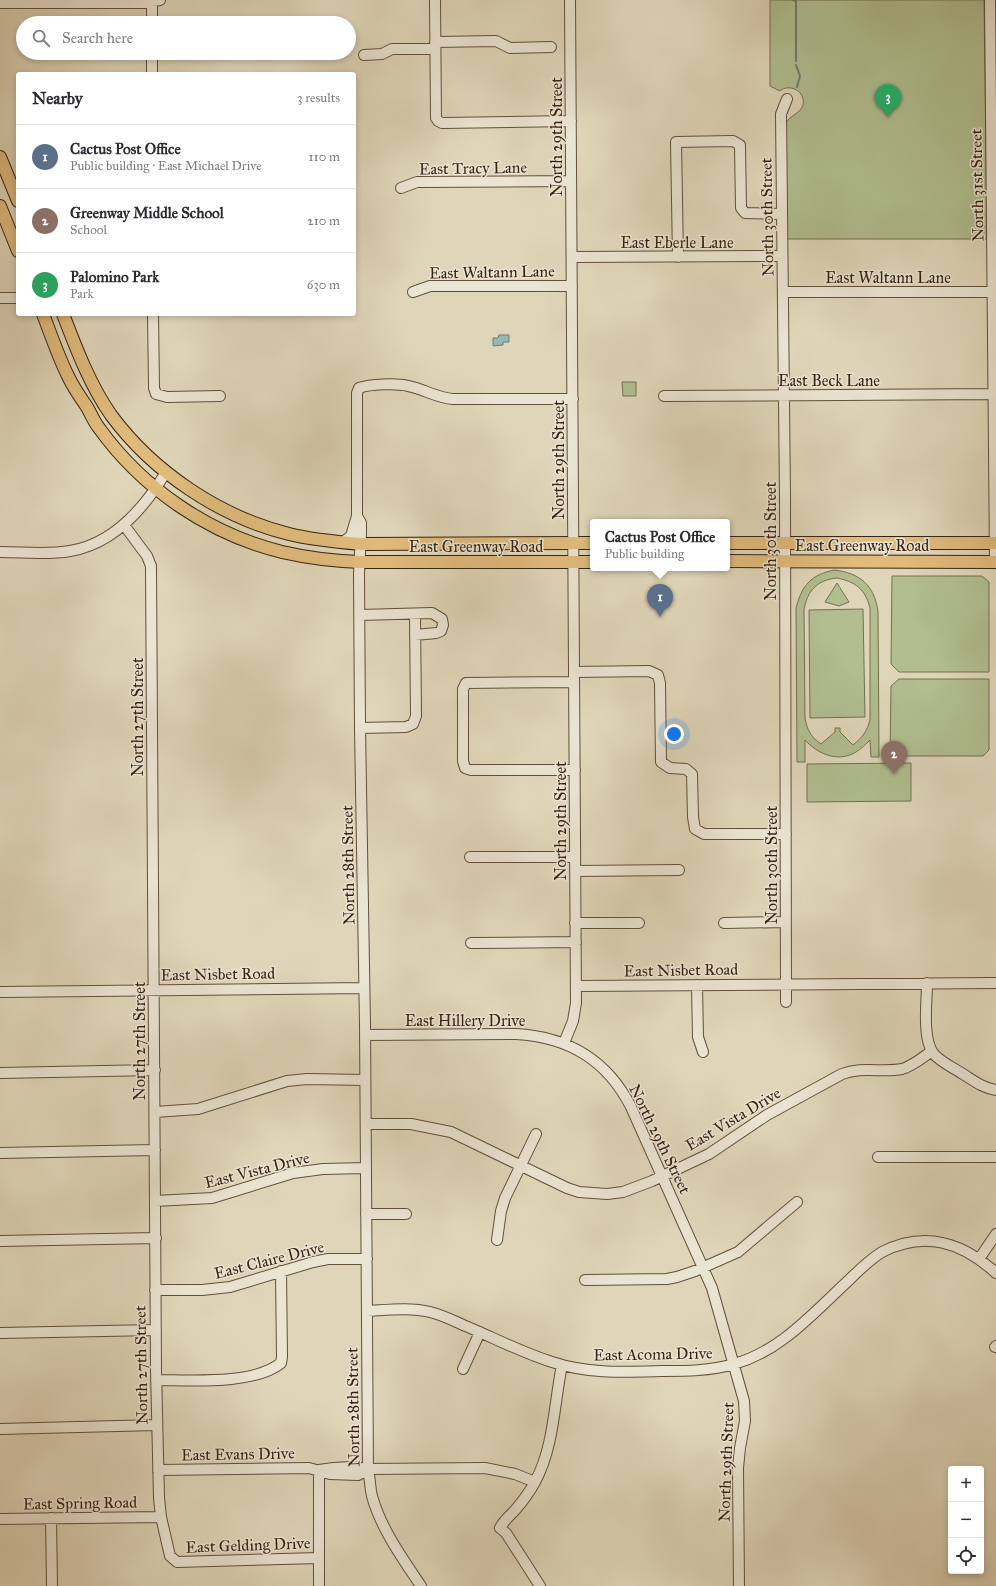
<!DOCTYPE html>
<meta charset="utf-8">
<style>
:root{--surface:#fff;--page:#f2f2f3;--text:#2b2b33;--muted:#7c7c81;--line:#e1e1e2;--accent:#db2777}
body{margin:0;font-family:"IM FELL Great Primer",serif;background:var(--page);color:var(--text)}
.controls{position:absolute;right:12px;bottom:12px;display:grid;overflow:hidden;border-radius:4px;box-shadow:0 2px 6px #0003}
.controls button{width:36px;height:36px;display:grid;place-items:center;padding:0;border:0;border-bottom:1px solid var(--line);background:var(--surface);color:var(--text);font:20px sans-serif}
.you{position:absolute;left:674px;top:734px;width:14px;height:14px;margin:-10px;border:3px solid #fff;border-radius:50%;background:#1a73e8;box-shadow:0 0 0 6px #1a73e833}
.badge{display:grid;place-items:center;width:26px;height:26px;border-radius:50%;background:var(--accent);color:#fff;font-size:13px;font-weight:700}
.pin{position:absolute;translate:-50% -33px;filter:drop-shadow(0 1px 2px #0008)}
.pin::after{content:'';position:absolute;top:21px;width:14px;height:12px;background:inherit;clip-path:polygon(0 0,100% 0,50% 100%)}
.popup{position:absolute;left:590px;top:519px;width:140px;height:52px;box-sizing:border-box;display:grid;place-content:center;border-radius:4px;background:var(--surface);filter:drop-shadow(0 1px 3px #0005);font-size:13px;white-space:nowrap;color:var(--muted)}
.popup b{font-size:15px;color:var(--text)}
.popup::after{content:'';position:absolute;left:50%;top:100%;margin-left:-8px;border:8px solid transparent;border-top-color:var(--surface)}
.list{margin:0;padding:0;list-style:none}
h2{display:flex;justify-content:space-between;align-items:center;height:52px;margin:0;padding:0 16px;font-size:17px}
h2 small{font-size:13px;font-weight:400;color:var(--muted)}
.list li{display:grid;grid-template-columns:26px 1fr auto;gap:12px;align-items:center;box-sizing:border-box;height:64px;padding:0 16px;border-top:1px solid var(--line)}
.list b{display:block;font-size:15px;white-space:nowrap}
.list p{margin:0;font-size:13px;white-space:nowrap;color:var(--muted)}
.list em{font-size:13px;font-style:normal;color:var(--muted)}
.icon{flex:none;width:22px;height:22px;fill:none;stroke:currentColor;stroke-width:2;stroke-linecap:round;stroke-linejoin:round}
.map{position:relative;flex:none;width:996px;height:1586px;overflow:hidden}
.search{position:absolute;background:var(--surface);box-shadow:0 2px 6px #0003;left:16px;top:16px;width:340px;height:44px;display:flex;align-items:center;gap:10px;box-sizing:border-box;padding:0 14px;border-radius:22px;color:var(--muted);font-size:15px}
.panel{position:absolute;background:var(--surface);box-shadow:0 2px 6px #0003;left:16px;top:72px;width:340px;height:244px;border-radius:4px}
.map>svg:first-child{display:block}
</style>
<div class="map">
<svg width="996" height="1586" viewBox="0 0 996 1586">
<rect width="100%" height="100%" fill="#dfd6b9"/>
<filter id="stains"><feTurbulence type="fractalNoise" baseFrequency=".005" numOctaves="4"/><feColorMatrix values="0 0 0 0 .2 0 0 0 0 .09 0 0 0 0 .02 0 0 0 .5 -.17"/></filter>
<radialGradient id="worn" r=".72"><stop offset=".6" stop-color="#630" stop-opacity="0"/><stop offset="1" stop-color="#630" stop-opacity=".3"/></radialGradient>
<path fill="#b0be90" stroke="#747050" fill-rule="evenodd" d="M770 0H984L987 239H787L786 123C790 115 800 114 803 105 806 91 789 83 780 91L770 86Z
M622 382H636V396H623Z
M834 570C860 573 874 585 878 611L879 757H871L870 740C866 744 861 749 856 752 838 763 818 754 805 740V762H797L796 608C802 585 811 575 834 570ZM837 578C856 582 865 589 870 608V720C867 731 863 737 853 745L840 732V728H835V732L821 744C811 737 807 730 805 718L804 610C807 591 817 580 837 578Z
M892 576H982L989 582V672H899L891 664Z
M837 583 849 602 839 606 825 602Z
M863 609 865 717 810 718 809 610Z
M899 679H989V750L983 756H890L891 686Z
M911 763V801L807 802V764Z"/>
<path fill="#93b9b1" stroke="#6f7d71" d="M499 335H509V342H503V345L493 346V338H498Z"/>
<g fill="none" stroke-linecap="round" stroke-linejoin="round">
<path stroke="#6f7d71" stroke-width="2" d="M793 0 796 1V61
M796 65 800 76 797 87"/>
<defs>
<path id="minor" d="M152 0V23
M435 0 436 118 438 121 442 123 571 121
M990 0 995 562
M0 3H140L160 0
M435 42 496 41 510 48 551 47
M152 53V74
M364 55 382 54 392 49H435
M401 188 417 182 571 181
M572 257 782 256
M678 257 676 142 733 141 740 145 741 208 745 213 782 214
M413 292 430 286H572
M783 292H994
M0 298H18
M153 314 154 388 156 394 167 397 220 396
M664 396 994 394
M357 516 361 523V533L359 574 360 728 365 1024 368 1469C370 1478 370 1488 372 1496 381 1529 403 1559 421 1586
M124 525 147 556 151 566 156 1369 159 1498 161 1517 170 1556 177 1562 319 1558
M343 542 351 536 357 516V393L359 388C370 384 397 383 408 386 424 389 437 398 453 399H573
M0 552C23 552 48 555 70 551 113 544 145 507 166 472
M360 615 432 613 442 619 443 625 441 631 436 633 415 635
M574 672 649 671 658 675 660 683 661 762 670 768 686 769 692 774 693 817 695 829 704 834H786
M574 682 466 683 463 689V761L465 768 471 770H575
M360 728 406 727 413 724 416 716 415 614
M470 857H575
M575 871 679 870
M575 923H639
M724 923 786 922
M471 943 576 942
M927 983C927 1002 922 1037 933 1053 940 1062 954 1068 963 1074 974 1081 983 1088 996 1090
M697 985 698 1037 703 1052
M576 986 996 983
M0 992 364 988
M786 1002 785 497 781 114 787 99
M365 1035 516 1034C569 1037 607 1060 631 1107L712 1288 744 1401 745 1421 740 1448 738 1468 739 1586
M564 1043 573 1021 576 1003 570 0
M0 1073 155 1070
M155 1112 198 1109 287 1081 307 1079 365 1080
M366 1124H411L451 1132 567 1188 579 1192 607 1194 623 1192 652 1181 709 1154 767 1115 842 1074C862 1066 882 1073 902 1069 913 1066 923 1057 932 1051
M0 1153 155 1150
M878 1157H996
M155 1201 212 1198 293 1173 323 1169 366 1168
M366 1214H406
M497 1240 501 1211 505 1198 536 1134
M0 1241 156 1238
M979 1259 996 1234
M585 1280 667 1279 677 1277 695 1271 738 1252 797 1202
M155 1290H202L230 1287 313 1262 328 1259H367
M367 1311C387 1310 410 1307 430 1312 443 1315 456 1322 468 1327 496 1339 523 1353 552 1362 588 1374 625 1372 662 1371 686 1371 710 1371 734 1364 781 1351 813 1313 848 1281 858 1271 869 1260 882 1252 925 1230 962 1242 996 1273
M0 1333 156 1330
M995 1347 996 1346
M463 1369 480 1332
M156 1380C190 1380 254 1385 281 1363L282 1357 281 1271
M0 1429 157 1425
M158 1470 309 1468 330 1474 358 1475 368 1469
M319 1470C335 1467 352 1466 368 1469L485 1468 515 1474 535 1482
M319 1470V1586
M51 1518 52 1586
M0 1519 161 1517
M540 1586 506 1533 500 1528C504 1520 510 1516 516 1509 523 1501 530 1491 535 1482 554 1447 554 1404 562 1365"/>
<path id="major" d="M0 157 18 201
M0 206 18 251
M43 314C51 335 58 356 68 376 73 387 80 397 87 407 91 414 94 422 99 428 143 489 209 534 282 552 308 558 334 561 360 562H593
M63 314C76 348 90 385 111 415 153 472 220 517 289 534 313 540 337 542 361 544L593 543
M727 543H996
M727 561 996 562"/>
</defs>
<use href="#minor" stroke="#62503b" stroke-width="12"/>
<use href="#major" stroke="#382311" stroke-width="14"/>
<use href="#minor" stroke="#eae4d2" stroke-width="10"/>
<use href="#major" stroke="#e0bb7c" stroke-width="12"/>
</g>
<g text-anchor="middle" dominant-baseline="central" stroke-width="3" stroke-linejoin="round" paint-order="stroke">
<g font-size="16" fill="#382311" stroke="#eae4d2">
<text transform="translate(556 137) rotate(-90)">North 29th Street</text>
<text transform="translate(473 168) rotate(-1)">East Tracy Lane</text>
<text transform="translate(977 185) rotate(-91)">North 31st Street</text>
<text transform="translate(767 217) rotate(-91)">North 30th Street</text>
<text x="677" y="242">East Eberle Lane</text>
<text transform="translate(492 272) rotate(-1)">East Waltann Lane</text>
<text x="888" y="277">East Waltann Lane</text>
<text x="829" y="380">East Beck Lane</text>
<text transform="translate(558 460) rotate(-90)">North 29th Street</text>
<text transform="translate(770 541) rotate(-90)">North 30th Street</text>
<text x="862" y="545">East Greenway Road</text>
<text x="476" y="546">East Greenway Road</text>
<text transform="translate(137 717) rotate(-90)">North 27th Street</text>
<text transform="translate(560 821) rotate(-90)">North 29th Street</text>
<text transform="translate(348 865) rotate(-91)">North 28th Street</text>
<text transform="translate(771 865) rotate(-90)">North 30th Street</text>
<text transform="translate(681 970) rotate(-1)">East Nisbet Road</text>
<text transform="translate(218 974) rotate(-1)">East Nisbet Road</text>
<text x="465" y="1020">East Hillery Drive</text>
<text transform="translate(139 1041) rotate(-90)">North 27th Street</text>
<text transform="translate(733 1119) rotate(-31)">East Vista Drive</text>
<text transform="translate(660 1139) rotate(64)">North 29th Street</text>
<text transform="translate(257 1170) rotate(-14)">East Vista Drive</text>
<text transform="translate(269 1260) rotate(-14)">East Claire Drive</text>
<text transform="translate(653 1354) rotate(-1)">East Acoma Drive</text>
<text transform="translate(141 1365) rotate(-91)">North 27th Street</text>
<text transform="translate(353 1407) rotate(-91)">North 28th Street</text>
<text transform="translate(238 1454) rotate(-1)">East Evans Drive</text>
<text transform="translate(726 1462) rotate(-88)">North 29th Street</text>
<text transform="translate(80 1503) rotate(-1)">East Spring Road</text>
<text transform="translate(248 1545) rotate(-2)">East Gelding Drive</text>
</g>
</g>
<rect width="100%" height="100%" filter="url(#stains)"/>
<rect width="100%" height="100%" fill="url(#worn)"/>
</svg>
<div class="controls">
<button>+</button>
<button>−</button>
<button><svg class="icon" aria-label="locate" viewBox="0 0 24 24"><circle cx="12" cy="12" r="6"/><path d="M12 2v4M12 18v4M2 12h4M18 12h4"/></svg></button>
</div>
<div class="you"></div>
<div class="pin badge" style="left:660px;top:617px;background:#5c6f8a">1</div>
<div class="popup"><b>Cactus Post Office</b>Public building</div>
<div class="pin badge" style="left:894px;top:774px;background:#8d6e63">2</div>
<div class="pin badge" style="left:888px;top:117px;background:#2e9e5b">3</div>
<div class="search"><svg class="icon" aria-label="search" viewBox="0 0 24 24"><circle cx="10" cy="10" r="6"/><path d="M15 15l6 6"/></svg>Search here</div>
<section class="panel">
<h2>Nearby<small>3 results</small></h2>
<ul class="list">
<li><span class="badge" style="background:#5c6f8a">1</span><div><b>Cactus Post Office</b><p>Public building · East Michael Drive</p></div><em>110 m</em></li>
<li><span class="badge" style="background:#8d6e63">2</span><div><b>Greenway Middle School</b><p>School</p></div><em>210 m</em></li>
<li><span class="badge" style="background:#2e9e5b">3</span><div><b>Palomino Park</b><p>Park</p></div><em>630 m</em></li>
</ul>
</section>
</div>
